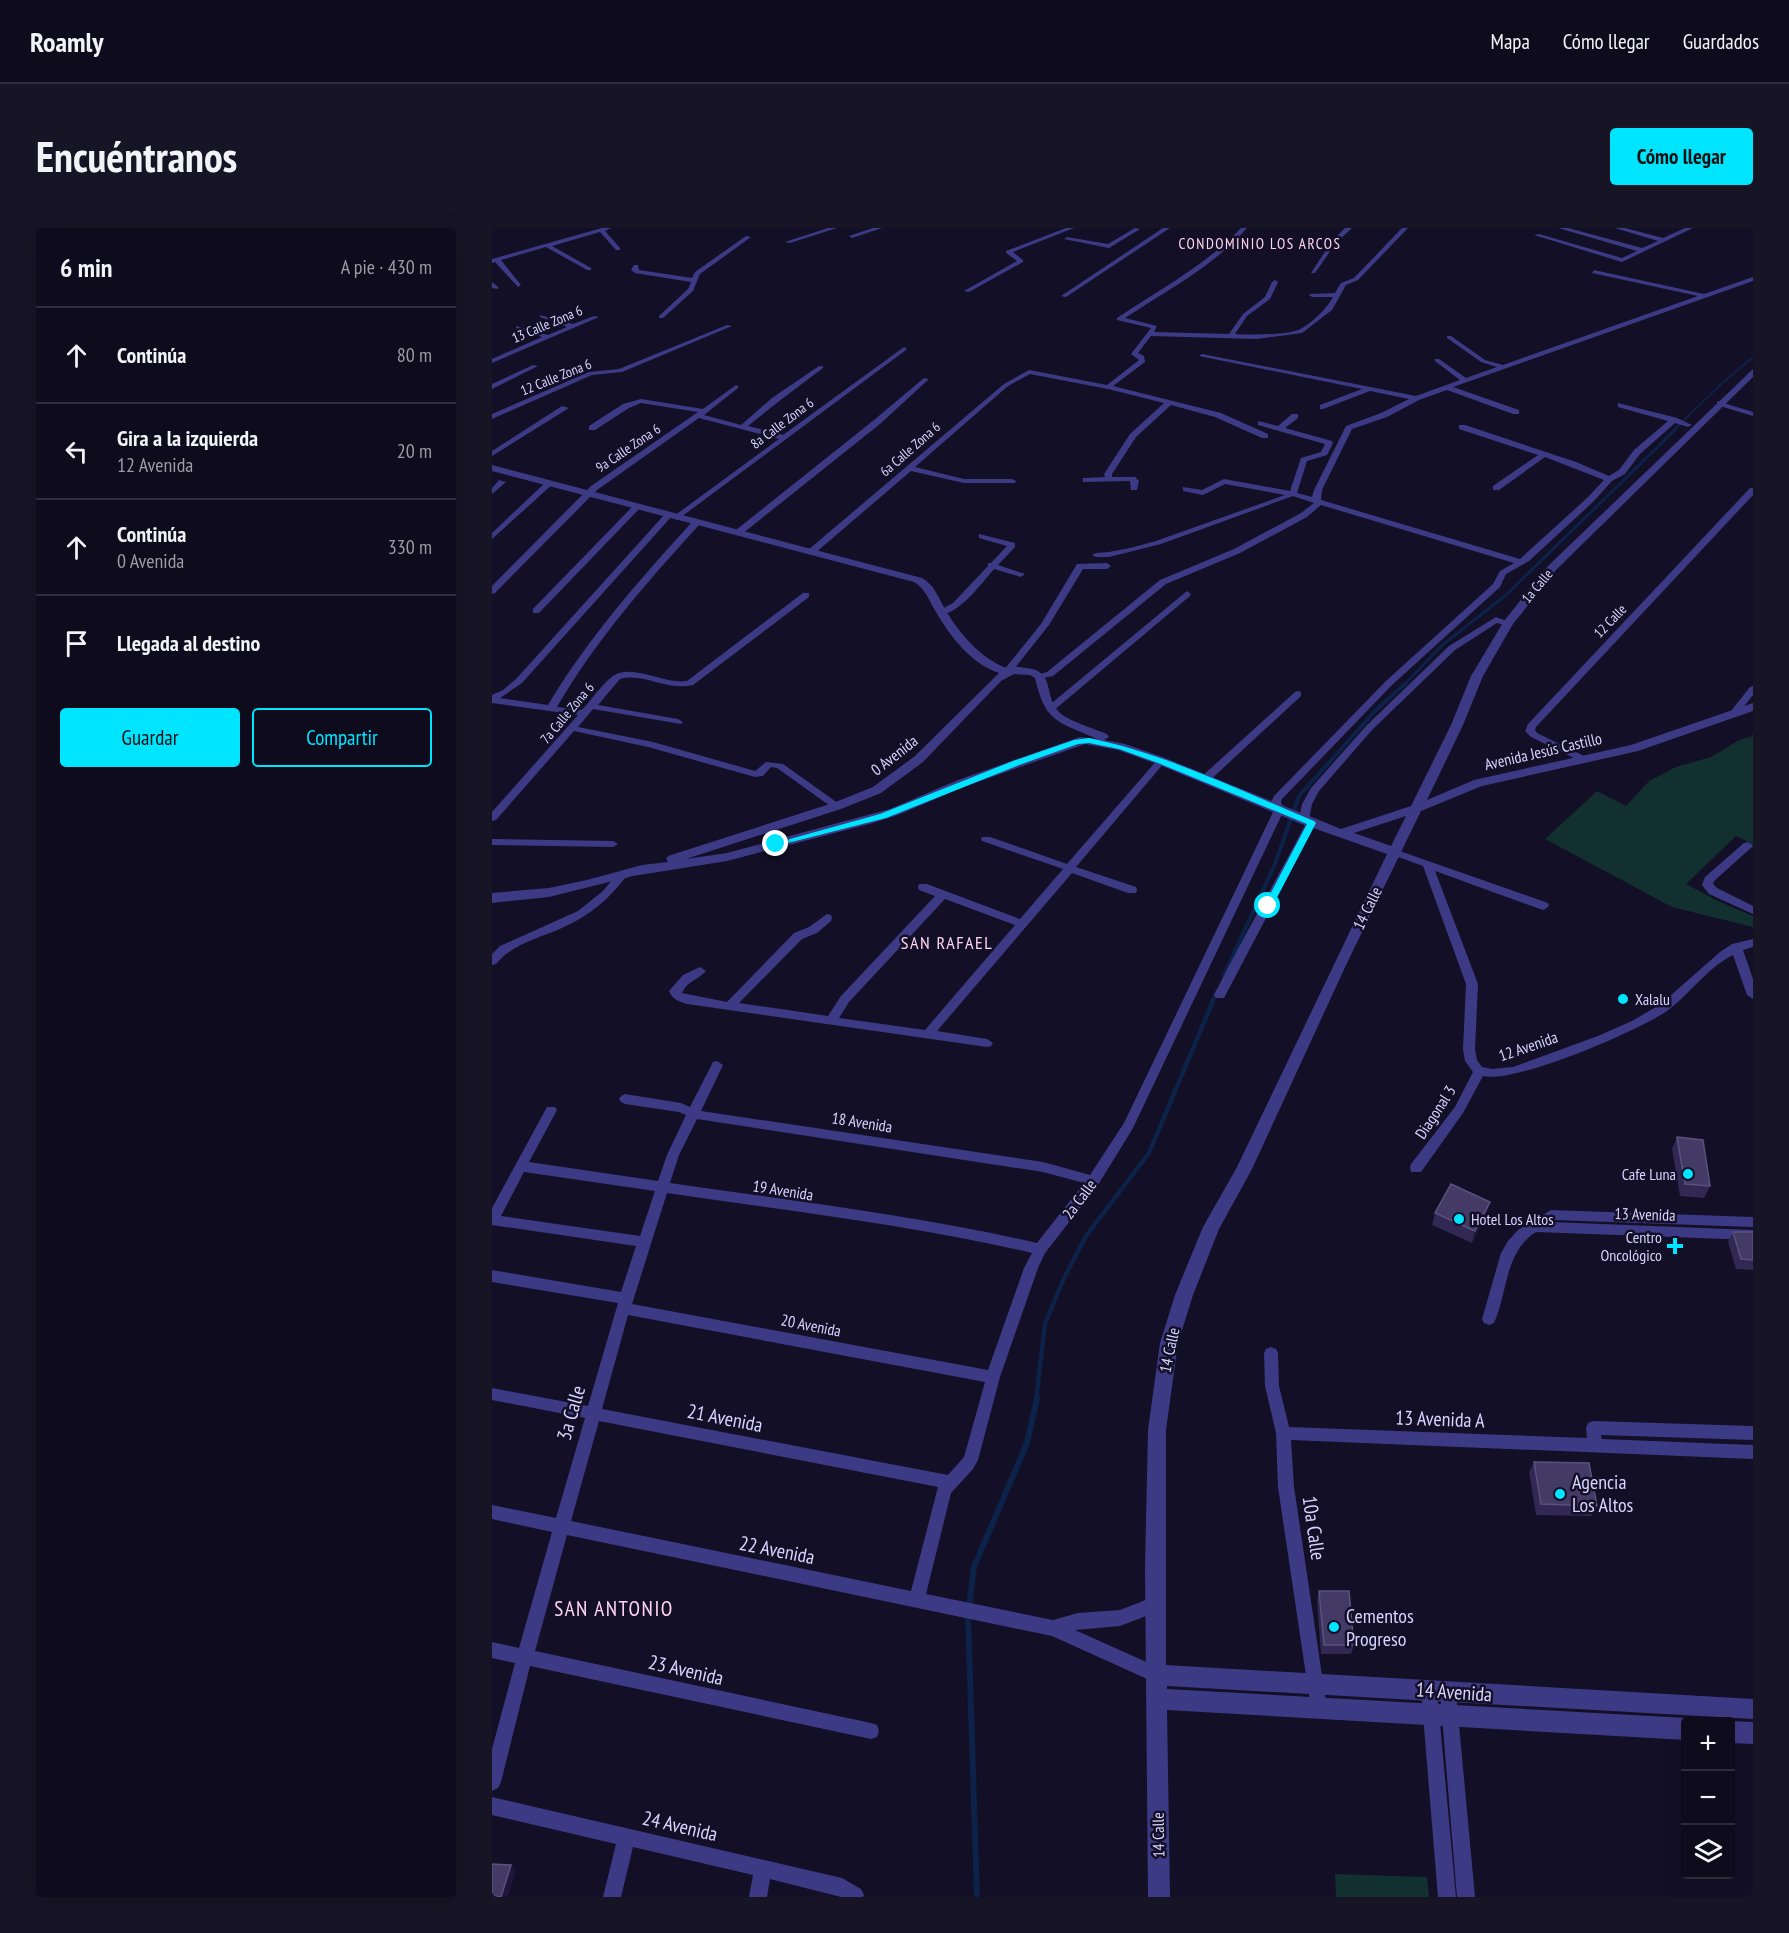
<!DOCTYPE html>
<html lang="es">
<meta charset="utf-8">
<style>
:root{--surface:#0e0b1c;--page:#171425;--text:#f1f3f6;--muted:#9b9ba3;--line:#2e2b3b;--accent:#00e5ff}
body{margin:0;font-family:"PT Sans Narrow",sans-serif;background:var(--page);color:var(--text)}
.controls{position:absolute;right:18px;bottom:18px;display:grid;overflow:hidden;border-radius:6px;box-shadow:0 6px 24px #0002}
.controls button{width:54px;height:54px;display:grid;place-items:center;padding:0;border:0;border-bottom:2px solid var(--line);background:var(--surface);color:var(--text);font:30px sans-serif}
.stop{position:absolute;width:18px;height:18px;margin:-14px;border:4px solid #00e5ff;border-radius:50%;background:#fff}
.stop.end{background:#00e5ff;border-color:#fff;box-shadow:0 2px 6px #0008}
.list{margin:0;padding:0;list-style:none}
h2{display:flex;justify-content:space-between;align-items:center;height:78px;margin:0;padding:0 24px;font-size:26px}
h2 small{font-size:20px;font-weight:400;color:var(--muted)}
.list li{display:grid;grid-template-columns:39px 1fr auto;gap:18px;align-items:center;box-sizing:border-box;height:96px;padding:0 24px;border-top:2px solid var(--line)}
.list b{display:block;font-size:22px;white-space:nowrap}
.list p{margin:0;font-size:20px;white-space:nowrap;color:var(--muted)}
.list em{font-size:20px;font-style:normal;color:var(--muted)}
.actions{display:flex;gap:12px;padding:18px 24px}
.actions a{flex:1;padding:14px 0;border:2px solid var(--accent);border-radius:6px;text-align:center;font-size:21px;color:var(--accent)}
.actions .main{background:var(--accent);color:#111}
.icon{flex:none;width:33px;height:33px;fill:none;stroke:currentColor;stroke-width:2;stroke-linecap:round;stroke-linejoin:round}
.map{position:relative;flex:none;width:1261px;height:1669px;overflow:hidden;border-radius:6px}
header{display:flex;align-items:center;gap:36px;box-sizing:border-box;height:84px;padding:0 30px;background:var(--surface);border-bottom:2px solid var(--line)}
header strong{font-size:28px}
nav{display:flex;gap:33px;margin-inline-start:auto;font-size:21px}
.intro{display:flex;align-items:center;justify-content:space-between;box-sizing:border-box;height:144px;padding:0 36px}
h1{margin:0;font-size:42px}
.button{padding:15px 27px;border-radius:6px;background:var(--accent);color:#111;font-size:21px;font-weight:700}
main{display:flex;gap:36px;padding:0 36px}
aside{flex:1;background:var(--surface);border-radius:6px;box-shadow:0 6px 24px #0002}
.map>svg:first-child{display:block}
</style>
<header>
<strong>Roamly</strong>
<nav><a>Mapa</a><a>Cómo llegar</a><a>Guardados</a></nav>
</header>
<div class="intro"><h1>Encuéntranos</h1><a class="button">Cómo llegar</a></div>
<main>
<aside>
<h2>6 min<small>A pie · 430 m</small></h2>
<ul class="list">
<li><svg class="icon" aria-label="ahead" viewBox="0 0 24 24"><path d="M12 20V5M6 11l6-6 6 6"/></svg><div><b>Continúa</b></div><em>80 m</em></li>
<li><svg class="icon" aria-label="left" viewBox="0 0 24 24"><path d="M17 20v-9H6M10 6l-5 5 5 5"/></svg><div><b>Gira a la izquierda</b><p>12 Avenida</p></div><em>20 m</em></li>
<li><svg class="icon" aria-label="ahead" viewBox="0 0 24 24"><path d="M12 20V5M6 11l6-6 6 6"/></svg><div><b>Continúa</b><p>0 Avenida</p></div><em>330 m</em></li>
<li><svg class="icon" aria-label="arrive" viewBox="0 0 24 24"><path d="M6 21V4h12l-3 4 3 4H6"/></svg><div><b>Llegada al destino</b></div></li>
</ul>
<div class="actions"><a class="main">Guardar</a><a>Compartir</a></div>
</aside>
<div class="map">
<svg width="1261" height="1669" viewBox="0 0 1261 1669">
<rect width="100%" height="100%" fill="#130f26"/>
<path fill="#12302f" d="M1261 505V616L1244 608 1194 656 1226 673 1261 688V699L1180 679 1053 611 1105 563 1134 578 1157 553 1184 539 1219 529 1249 511 1259 509Z
M843 1646 935 1649 937 1669H844Z"/>
<g fill="none" stroke-linecap="round" stroke-linejoin="round">
<path stroke="#0c2248" stroke-width="2" d="M1181 203 1227 158 1261 129"/>
<path stroke="#0c2248" stroke-width="3" d="M912 457 949 418 1013 368 1183 202"/>
<path stroke="#0c2248" stroke-width="4" d="M732 747 783 636 807 568 884 482 914 455
M720 774 725 763"/>
<path stroke="#0c2248" stroke-width="4.5" d="M544 1172 553 1096 572 1050 594 1008 657 925 721 773"/>
<path stroke="#0c2248" stroke-width="6" d="M477 1379 482 1339 535 1215 545 1170
M476 1387 485 1669"/>
<path fill="#3d3a85" fill-rule="evenodd" d="M110 0H119L113 3 128 20V22H124L108 4 60 18 99 40V42H95L54 19 9 32 29 57 26 59 3 34 0 35V31Z
M336 0H345L298 15 293 14Z
M381 0H390L360 10 357 8Z
M574 0H582L521 24 531 32V34L477 64 472 63 525 33 514 25V23Z
M643 0 648 1 617 20 572 11 575 9 616 16Z
M671 0H678L574 69 569 68Z
M749 0H755C722 38 674 63 633 90L665 98 662 104 737 106 751 86 773 69 780 54 783 52 786 54 778 71 755 88 743 106C757 107 795 107 806 102 819 97 835 80 841 69H820L817 67 818 66 843 65 849 55 862 50 910 0H916L866 52 854 57 840 82 810 105 764 111 659 108 646 125 652 128 653 134 621 158 729 185 776 206V210H770L723 189 679 177 644 209 620 246V249H643L647 253 645 262H639L638 253 591 254V250H594L613 249 612 246 638 206 672 175 616 161 538 146 516 158 423 239 472 251H520L524 253 523 255H472L419 243 322 326H316V322L512 156 537 142 615 157 647 132 639 126 659 100 625 92V90C667 62 714 37 749 0Z
M853 0H860L844 15 823 45H819L840 13Z
M1066 0H1076L1150 20 1166 13 1123 0H1133L1171 10 1193 0H1201L1130 34 1042 7 1047 6 1130 30 1145 23Z
M254 8 259 9 208 46 201 63 171 90H167V88L196 61 199 54 143 45 139 42 142 37H146L147 42 200 50 203 44Z
M1102 42 1212 66 1261 49V53L961 159 1027 182V186H1021L955 162 927 172 895 189 860 201 830 262 829 272 1028 331 1095 270 1112 252 1053 229 1007 262H1001V258L1046 227 967 201V197H973L1084 234 1117 248 1127 242 1142 222 1176 193 1126 179V175L1185 190 1200 197 1196 199 1183 195 1148 226 1133 246 1120 253 1101 274 1037 333 1014 346 1008 359 900 457 790 571 789 574 792 582 641 900 606 957 553 1025 546 1040 508 1149 486 1232 481 1241 459 1265 434 1366 561 1392 586 1385 628 1382 664 1368 670 1370 672 1376 670 1382 628 1398 583 1402 670 1441 672 1447 670 1453 664 1455 560 1408 75 1307 43 1423 379 1495 385 1497 387 1503 385 1509 379 1511 38 1438 9 1554 6 1560 0 1563V1521L23 1435 0 1430V1414L27 1420 60 1304 0 1291V1277L64 1290 93 1190 0 1172V1160L96 1178 126 1075 0 1054V1042L129 1064 144 1018 0 997V980L55 879H63L65 882 37 934 166 953 175 927 194 887 187 884 133 876 129 874 127 871 129 868 133 866 189 875 198 879 221 834 225 833 231 837 209 883 551 934 598 947 632 895 782 582 779 574 782 568 894 453 1001 356 1008 343 1022 335 829 277 815 289 748 325 674 356 561 448 545 451V447L555 444 668 352 742 321 809 285 822 275 801 268 669 316 617 329H604L600 327 604 325 617 324 638 320 664 313 793 267 733 256 711 267 691 263V259L710 262 732 251 798 263 809 230 829 224 833 216 766 197V193L786 198 800 186H806V190L793 200 840 213 841 215 835 227 815 233 805 265 820 269 822 262 854 198 889 185 917 171 878 163 831 181H828V177L870 161 707 128 710 126 924 168 968 152 943 133V131H947L974 150 1005 139 989 134 955 110V108H959L993 132 1011 137 1206 68 1100 45ZM205 891 551 944 592 955 545 1015C424 987 301 973 178 955L187 927ZM32 944 163 963 148 1008 9 988ZM175 965C297 983 420 997 540 1025L532 1040 496 1142 140 1076ZM136 1087 493 1154 472 1229 456 1247 110 1181ZM107 1193 446 1259 419 1363 79 1293Z
M0 54 6 59V61L0 60Z
M48 87 81 96 102 88 107 89 0 135V131L50 109 24 100V98L56 107 75 99 48 89Z
M235 97 240 98 130 144 100 147 0 191V186L97 144 127 141Z
M412 119 415 121 414 122 185 292 181 290 182 288 287 211 207 190 105 262 3 365 0 366V358L99 258 206 184 149 175 137 180 103 202H97V198L131 176 149 171 211 181 244 157 246 158V160L212 187 249 197 280 170 327 138H331V140L286 174 256 198 291 207Z
M41 137 46 138 0 161V156Z
M432 150 437 151 388 196 250 306H244V302L382 192Z
M1225 173 1261 184V188L1225 177Z
M70 178 77 180 0 228V223Z
M7 252 14 254 0 266V260Z
M55 253 62 255 0 311V305Z
M1258 260H1261V267L1044 499 1043 502 1045 505 1092 528V532H1086L1039 509 1033 503 1036 496Z
M142 277 149 279 47 385H41V381Z
M173 286 180 288 30 455 8 470 56 477C96 410 148 351 201 293H207V297C155 354 104 412 65 479L90 482C98 473 111 455 121 448 140 435 173 457 195 453L311 365H317V369L201 457C174 463 151 444 128 451L106 477 186 491 191 494 189 496 101 481 86 499 161 514 263 543 274 534 291 536 350 578 349 580H341L285 540 279 539 271 548 263 549 156 519 82 503 4 592 0 593V584L86 487 0 475V467L11 462 24 451Z
M487 306 523 315V319L506 337 533 346 529 349 502 341C490 355 466 388 446 387V383L461 375 496 338V335H499L515 318 487 310Z
M585 336 615 335 619 338 615 341H591L557 397 518 446H512V442L549 396Z
M695 363 699 366 698 368 561 483H555V479Z
M1004 389 1020 395 1016 398 1005 395 963 422 880 502 827 563 820 576 817 592 823 593 824 595 732 770H724L722 767C751 709 784 653 814 595L808 594 807 592 810 576 819 560 874 498 957 418Z
M1261 458V467L1245 487H1239V483L1258 459Z
M806 463 809 464V468L716 554H708V550L803 464Z
M669 530 672 531V535L584 639 644 659 645 662 644 665H636L580 645 445 803 495 811 501 815 499 818 495 819 195 776C186 773 181 772 177 763L191 747 208 739 214 743C206 752 194 754 190 765L235 774 302 705 317 699 335 686 339 687 340 690 339 693 325 705 310 711 247 775 336 788 349 768 443 668 427 662 426 659 427 656H435L528 691 571 641 490 613 489 611 490 609H498L575 636 666 531ZM453 671 523 697 433 802 347 790 357 774Z
M0 611 121 613 126 616 121 619 0 617Z
M1256 614 1261 617 1260 619 1222 653 1221 656 1225 660 1261 678V686L1217 666 1210 657 1213 649 1252 615Z
M902 621 1056 675 1057 678 1052 682 1048 681 943 643 986 756 983 821 985 832 990 839 1000 841 1021 839 1106 808 1140 793 1169 776 1228 724 1240 716 1261 711V719L1251 722 1261 751V771L1255 767 1241 727C1215 740 1198 766 1175 783 1146 803 1023 856 991 848L971 885 929 944H919L918 940 919 936 963 879 981 844 973 833 971 821 974 756 931 638 898 626 897 624Z
M129 644 133 646 134 648 133 650C117 671 98 687 74 698 50 710 22 714 4 736L0 737V726L8 718 86 683 111 663 125 646Z
M1059 982 1261 989V999L1062 992 1059 994 1261 1002V1012L1044 1004C1012 1024 1016 1065 1002 1095L997 1097 992 1095 990 1091 1009 1025 1016 1013 1026 1002Z
M779 1119 784 1121 786 1125 787 1158 797 1199 1095 1210 1094 1200 1096 1195 1101 1193 1261 1198V1212L1109 1207 1110 1211 1261 1217V1231L799 1212 802 1259 835 1481 833 1487 827 1489 821 1487 819 1481 786 1259 784 1205 773 1158 772 1125 774 1121Z
M937 1455 943 1457 945 1463 964 1669H946L929 1463 931 1457Z
M956 1456 962 1458 964 1464 983 1669H965L948 1464 950 1458Z
M0 1569 350 1650 369 1661 372 1667 371 1669H349L278 1651 275 1669H257L261 1647 141 1619 129 1669H111L124 1616 0 1587Z"/>
<path fill="#3d3a85" fill-rule="evenodd" d="M1261 141V149L1064 342 1021 396 991 448 971 497 935 572 982 552 1139 517 1261 475V483L1146 523 990 558 929 583 855 735 760 941 727 1001 701 1067 686 1115 674 1202V1437L1261 1471V1491L675 1458V1461L1194 1490 1201 1494H1194V1512L675 1482 678 1669H656L653 1340 656 1202 668 1115 683 1067 711 999 745 939 895 626 807 595 665 536 626 522 593 516 474 558 406 587 381 595 235 633 141 648 57 669 0 675V665L57 660 95 652 150 637 176 634 174 631 176 628 341 575 381 559 423 528 507 445C479 436 458 408 444 384 437 373 434 361 422 354L0 243V237L430 350C443 357 447 371 454 383 468 406 489 431 515 440 521 438 527 439 534 440 565 443 550 468 568 485 577 493 603 501 615 506L617 509 612 512 633 516 673 530 849 601 919 578 959 497 979 448 1012 393 1056 338ZM522 446 538 447 543 450C554 496 566 493 605 511L588 509 466 552 398 581 235 625 194 631 349 581 389 565 431 534 509 453ZM914 588 899 618 862 605Z
M1238 1493 1261 1494V1516L1238 1515Z"/>
</g>
<path fill="#312854" d="M1185 909 1218 958 1212 970 1188 968 1180 921Z
M943 985 995 986 980 1015 940 997Z
M1241 1004H1261V1042L1244 1041 1236 1014Z
M1042 1234 1105 1278 1100 1288 1044 1287 1037 1244Z
M827 1363 862 1417 859 1426H829L825 1372Z"/>
<path fill="#1d163a" d="M998 974 995 986 980 1015 983 1003Z
M19 1637 24 1642 16 1669H9Z"/>
<path fill="#433a66" stroke="#5a527e" stroke-width="1.5" d="M1185 909 1211 912 1218 958 1193 956Z
M959 956 998 974 983 1003 943 985Z
M1241 1004H1261V1032L1249 1031Z
M1042 1234 1097 1235 1105 1278 1049 1276Z
M827 1363H857L862 1417H832Z
M0 1636 19 1637 9 1669 0 1668Z"/>
<path fill="#00e5ff" d="M597 510C675 526 749 563 822 593L824 595 779 681 772 678 815 596 666 535 627 521 597 515 586 516 527 537 394 590 284 618 280 616 388 586 521 533 582 512Z"/>
<g fill="#00e5ff" stroke="#130f26" stroke-width="2">
<circle cx="1131" cy="771" r="6"/>
<circle cx="1196" cy="946" r="6"/>
<circle cx="967" cy="991" r="6"/>
<path d="M1180 1009h6v6h6v6h-6v6h-6v-6h-6v-6h6z"/>
<circle cx="1068" cy="1266" r="6"/>
<circle cx="842" cy="1399" r="6"/>
</g>
<g text-anchor="middle" dominant-baseline="central" stroke-width="5" stroke-linejoin="round" paint-order="stroke">
<g font-size="14" fill="#d9d4ff" stroke="#130f26">
<text transform="translate(55 96) rotate(-23)">13 Calle Zona 6</text>
<text transform="translate(64 149) rotate(-22)">12 Calle Zona 6</text>
<text transform="translate(290 195) rotate(-37)">8a Calle Zona 6</text>
<text transform="translate(136 220) rotate(-34)">9a Calle Zona 6</text>
<text transform="translate(418 221) rotate(-41)">6a Calle Zona 6</text>
<text transform="translate(1045 358) rotate(-50)">1a Calle</text>
<text transform="translate(1118 393) rotate(-46)">12 Calle</text>
<text transform="translate(75 485) rotate(-50)">7a Calle Zona 6</text>
</g>
<g font-size="15" letter-spacing="1.5" fill="#ffd6f0" stroke="#130f26">
<text x="768" y="15">CONDOMINIO LOS ARCOS</text>
</g>
<g font-size="16" fill="#d9d4ff" stroke="#130f26">
<text transform="translate(1051 523) rotate(-13)">Avenida Jesús Castillo</text>
<text transform="translate(402 527) rotate(-38)">0 Avenida</text>
<text transform="translate(875 680) rotate(-64)">14 Calle</text>
<text transform="translate(1036 818) rotate(-19)">12 Avenida</text>
<text transform="translate(943 884) rotate(-57)">Diagonal 3</text>
<text transform="translate(370 894) rotate(9)">18 Avenida</text>
<text transform="translate(291 962) rotate(9)">19 Avenida</text>
<text transform="translate(587 971) rotate(-53)">2a Calle</text>
<text transform="translate(1153 986) rotate(2)">13 Avenida</text>
<text transform="translate(319 1097) rotate(11)">20 Avenida</text>
<text transform="translate(677 1122) rotate(-78)">14 Calle</text>
<text transform="translate(666 1607) rotate(-91)">14 Calle</text>
</g>
<g font-size="16" fill="#d9d4ff" stroke="#130f26" text-anchor="start">
<text x="1143" y="771">Xalalu</text>
<text x="1184" y="946" text-anchor="end">Cafe Luna</text>
<text x="979" y="991">Hotel Los Altos</text>
<text x="1170" y="1009" text-anchor="end">Centro<tspan x="1170" dy="18">Oncológico</tspan></text>
</g>
<g font-size="18" letter-spacing="1.5" fill="#ffd6f0" stroke="#130f26">
<text x="455" y="714">SAN RAFAEL</text>
</g>
<g font-size="20" fill="#d9d4ff" stroke="#130f26">
<text transform="translate(79 1185) rotate(-74)">3a Calle</text>
<text transform="translate(233 1190) rotate(11)">21 Avenida</text>
<text transform="translate(948 1191) rotate(2)">13 Avenida A</text>
<text transform="translate(822 1300) rotate(82)">10a Calle</text>
<text transform="translate(285 1322) rotate(11)">22 Avenida</text>
<text transform="translate(194 1442) rotate(13)">23 Avenida</text>
<text transform="translate(962 1464) rotate(4)">14 Avenida</text>
<text transform="translate(188 1598) rotate(13)">24 Avenida</text>
</g>
<g font-size="20" fill="#d9d4ff" stroke="#130f26" text-anchor="start">
<text x="1080" y="1254">Agencia<tspan x="1080" dy="23">Los Altos</tspan></text>
<text x="854" y="1388">Cementos<tspan x="854" dy="23">Progreso</tspan></text>
</g>
<g font-size="21" letter-spacing="1.5" fill="#ffd6f0" stroke="#130f26">
<text x="122" y="1380">SAN ANTONIO</text>
</g>
</g>
</svg>
<div class="controls">
<button>+</button>
<button>−</button>
<button><svg class="icon" aria-label="layers" viewBox="0 0 24 24"><path d="M12 4l9 5-9 5-9-5zM3 14l9 5 9-5"/></svg></button>
</div>
<div class="stop" style="left:776px;top:678px"></div>
<div class="stop end" style="left:284px;top:616px"></div>
</div>
</main>
